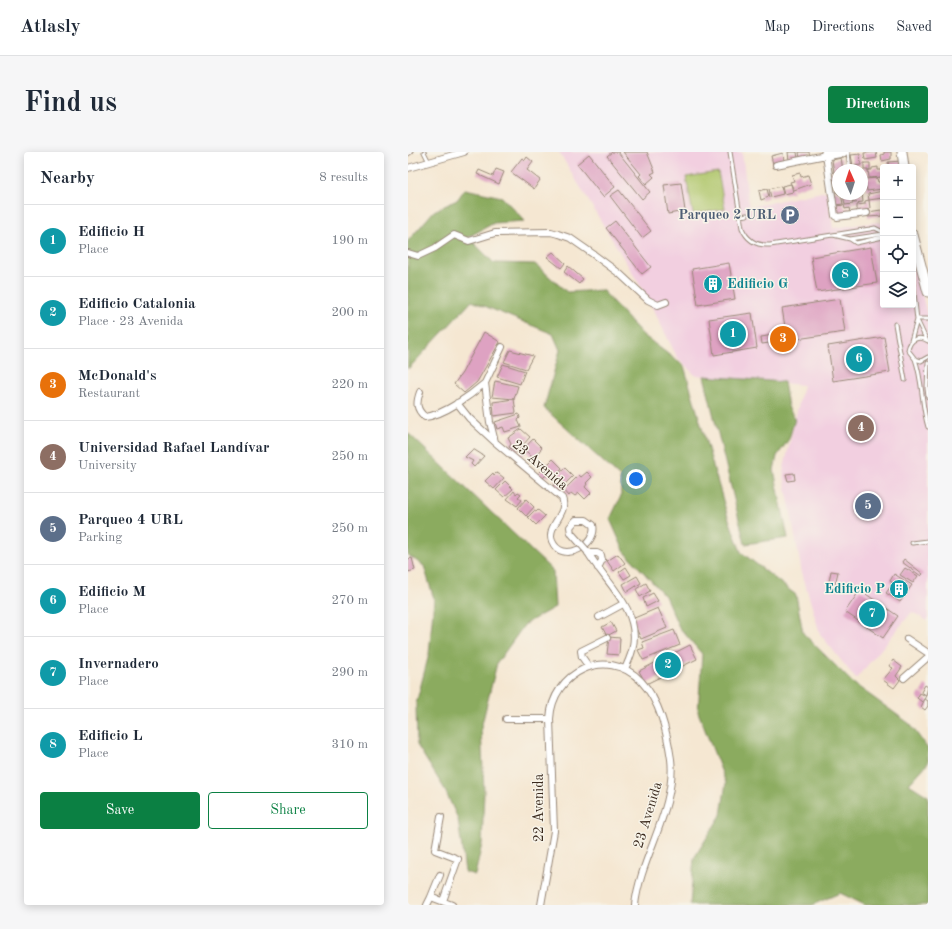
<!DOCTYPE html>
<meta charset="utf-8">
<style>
:root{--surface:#fff;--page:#f6f6f7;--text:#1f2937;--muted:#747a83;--line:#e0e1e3;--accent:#0b8043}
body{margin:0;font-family:"Old Standard TT",serif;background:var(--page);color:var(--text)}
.controls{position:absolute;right:12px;top:12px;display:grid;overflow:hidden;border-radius:4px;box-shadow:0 2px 10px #0003}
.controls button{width:36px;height:36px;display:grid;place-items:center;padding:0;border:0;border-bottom:1px solid var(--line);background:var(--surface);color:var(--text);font:20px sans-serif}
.compass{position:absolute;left:424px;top:12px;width:36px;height:36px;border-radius:50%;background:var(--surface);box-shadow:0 2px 10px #0003;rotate:357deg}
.you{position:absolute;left:228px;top:327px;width:14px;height:14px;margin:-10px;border:3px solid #fff;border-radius:50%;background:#1a73e8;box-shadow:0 0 0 6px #1a73e833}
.badge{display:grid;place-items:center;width:26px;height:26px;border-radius:50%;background:var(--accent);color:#fff;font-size:13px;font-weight:700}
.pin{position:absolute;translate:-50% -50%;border:2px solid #fff;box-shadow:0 1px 4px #0006}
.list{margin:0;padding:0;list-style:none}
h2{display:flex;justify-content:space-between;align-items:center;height:52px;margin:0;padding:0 16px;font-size:17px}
h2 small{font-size:13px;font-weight:400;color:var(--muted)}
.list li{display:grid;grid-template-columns:26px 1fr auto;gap:12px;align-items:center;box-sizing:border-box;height:72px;padding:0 16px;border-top:1px solid var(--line)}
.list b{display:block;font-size:15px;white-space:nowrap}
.list p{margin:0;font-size:13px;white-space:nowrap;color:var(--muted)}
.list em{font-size:13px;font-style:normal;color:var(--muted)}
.actions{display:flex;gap:8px;padding:12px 16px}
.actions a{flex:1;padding:9px 0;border:1px solid var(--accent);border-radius:4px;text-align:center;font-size:14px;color:var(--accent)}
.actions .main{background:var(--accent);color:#fff}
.icon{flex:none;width:22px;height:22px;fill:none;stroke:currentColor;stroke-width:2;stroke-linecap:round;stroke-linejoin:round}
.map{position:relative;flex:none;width:520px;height:753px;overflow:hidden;border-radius:4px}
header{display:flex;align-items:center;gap:24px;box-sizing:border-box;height:56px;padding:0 20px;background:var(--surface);border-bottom:1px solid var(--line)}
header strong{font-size:19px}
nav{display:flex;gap:22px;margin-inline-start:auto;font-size:14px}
.intro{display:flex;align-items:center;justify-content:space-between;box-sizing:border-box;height:96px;padding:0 24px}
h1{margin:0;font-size:28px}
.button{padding:10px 18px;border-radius:4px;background:var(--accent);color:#fff;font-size:14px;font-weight:700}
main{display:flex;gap:24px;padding:0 24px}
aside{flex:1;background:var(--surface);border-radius:4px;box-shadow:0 2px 10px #0003}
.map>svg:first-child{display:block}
</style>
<header>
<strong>Atlasly</strong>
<nav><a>Map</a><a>Directions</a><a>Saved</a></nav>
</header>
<div class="intro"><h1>Find us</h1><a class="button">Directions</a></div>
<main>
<aside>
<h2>Nearby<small>8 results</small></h2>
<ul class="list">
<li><span class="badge" style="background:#0f9aa8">1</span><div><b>Edificio H</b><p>Place</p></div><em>190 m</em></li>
<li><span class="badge" style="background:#0f9aa8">2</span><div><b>Edificio Catalonia</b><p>Place · 23 Avenida</p></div><em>200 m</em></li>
<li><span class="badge" style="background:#e8710a">3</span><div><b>McDonald's</b><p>Restaurant</p></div><em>220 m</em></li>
<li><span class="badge" style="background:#8d6e63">4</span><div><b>Universidad Rafael Landívar</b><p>University</p></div><em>250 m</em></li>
<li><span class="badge" style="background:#5c6f8a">5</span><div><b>Parqueo 4 URL</b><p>Parking</p></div><em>250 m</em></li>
<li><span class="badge" style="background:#0f9aa8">6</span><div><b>Edificio M</b><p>Place</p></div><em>270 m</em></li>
<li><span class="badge" style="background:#0f9aa8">7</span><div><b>Invernadero</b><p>Place</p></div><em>290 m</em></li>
<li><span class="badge" style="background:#0f9aa8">8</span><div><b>Edificio L</b><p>Place</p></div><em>310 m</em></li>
</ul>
<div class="actions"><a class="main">Save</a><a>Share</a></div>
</aside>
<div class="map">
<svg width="520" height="753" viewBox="0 0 520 753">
<rect width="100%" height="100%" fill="#f7f3e8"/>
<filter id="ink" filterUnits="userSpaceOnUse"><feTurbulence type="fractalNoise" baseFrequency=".025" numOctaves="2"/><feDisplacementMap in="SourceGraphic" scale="8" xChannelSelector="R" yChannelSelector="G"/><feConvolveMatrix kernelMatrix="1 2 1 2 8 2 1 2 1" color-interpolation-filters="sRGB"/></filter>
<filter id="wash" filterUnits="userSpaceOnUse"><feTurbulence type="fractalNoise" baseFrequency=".012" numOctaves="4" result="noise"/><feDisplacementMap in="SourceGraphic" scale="16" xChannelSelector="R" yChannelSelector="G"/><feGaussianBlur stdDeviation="0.9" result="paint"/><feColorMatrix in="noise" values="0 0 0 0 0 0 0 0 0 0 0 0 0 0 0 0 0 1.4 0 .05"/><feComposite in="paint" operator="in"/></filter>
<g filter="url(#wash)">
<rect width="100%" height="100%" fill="#f5e7d2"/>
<path fill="#f2cfe0" d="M151 0H334L341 55 419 39 425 76 471 70 475 72V153H505V103L520 167V469L504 460 448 527 412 482 394 421 375 320 395 233 287 223 269 205 239 145Z"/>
<path fill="#afc66b" stroke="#757844" d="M310 20 317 57 285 62 278 25Z"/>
<path fill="#8bab5f" stroke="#636a3e" d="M57 37 94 45 117 69 86 71 60 85 86 111 127 112 159 140 194 138 235 183 276 214 319 362 333 400 388 443 395 481 445 531 502 572 520 597V611L501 632 520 644V753H457L432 741 404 753H282L286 706 313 663 318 631 290 560 294 502 271 475 257 444 216 399 202 367 213 344 212 325 136 256 152 198 145 182 64 149 0 217V89L26 59 49 48Z
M296 224 376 230 380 255 387 267 381 287 369 304 366 318 380 386 337 392Z
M0 281 145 419 147 455 117 472 89 511 73 576 76 639 74 692 67 723 57 720 50 667 36 636 9 593 8 552 21 502 26 447 16 414 0 403Z"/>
<g id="blocks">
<path fill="#dea2c2" d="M204 0H210L242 40 234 47 199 4Z
M215 0H239L247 20 243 22 246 25 238 32 231 24 233 22Z
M380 0H389L390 7 381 9Z
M391 0H401L402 5 392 6Z
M468 0 469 6 457 8 456 1Z
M476 0H483V7L474 9 473 3 476 2Z
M375 1 376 9 365 12 363 4Z
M181 2 207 35 195 45 169 12Z
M452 2 453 13 445 14 443 3Z
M119 5 125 10 119 18 132 28 126 37 103 20 114 6 117 8Z
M433 6 435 18H430V27L423 28 422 21 426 20 424 8Z
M493 9 494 15H481L480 10Z
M456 11H462V18H456Z
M470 15V18H474L475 25 461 26 460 18H464V16Z
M88 17 96 20 91 32 69 22 71 18 85 24Z
M392 21 393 25 400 23 403 32 386 38 382 30 386 29 384 23Z
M469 26 470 30H475V37L459 39 457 27Z
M273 31 277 59 260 62 256 33Z
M383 32 385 40 376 42 374 34Z
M373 34 375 42 363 45 361 37Z
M359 37 361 45 353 48 351 39Z
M211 38 243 79 234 86 202 44Z
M475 39V46L461 48 460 42Z
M425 40H430V42H433L435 52 427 53Z
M435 42H443L445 52 437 53Z
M445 42H454L455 50 446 51Z
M461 48 462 56 449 62V53L457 52V49Z
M436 53 437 57 441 56 442 60 430 63 428 54Z
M473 58 474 64 460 65V60Z
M207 69 243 115 234 122 198 76Z
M463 95 469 131 409 140 403 105Z
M145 100 157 111 153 116 139 105Z
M321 111 327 147 290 153 284 117Z
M160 114 175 127 171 132 156 120Z
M432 147 437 180 354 192 353 185 378 181 374 156Z
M344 161 349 196 306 203 301 167Z
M76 180 92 190 69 230 56 241 46 232 54 221Z
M476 185 482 220 425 229 420 194Z
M102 198 125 204 118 217 96 210Z
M95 212 117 219 112 232 89 225Z
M87 229 110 234 106 247 84 245Z
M106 247 108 261 86 264 85 250Z
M111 262 112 266 110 268 113 275 97 280 95 275 89 277 87 270Z
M113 277 122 285 108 301 101 295 103 292 100 286Z
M125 287 134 296 125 306 118 299 114 304 112 301Z
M65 297 76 304 66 315 63 312 65 309 57 305Z
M145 307 154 316 146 325 143 322 141 325 138 323 134 327 130 322Z
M157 316 165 324 150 339 145 334 148 330 146 326Z
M179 320 184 325 178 331 179 332 177 335 183 341 177 347 171 341 167 344 163 341 161 344 156 338 171 323 173 325Z
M85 321 86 323 88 321 91 322 96 326 86 337 77 329Z
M386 321 387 328 380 329 378 322Z
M97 329 105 337 96 345 88 338Z
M106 339 108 342 110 340 113 342 110 345 114 348 109 354 99 347Z
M118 347 126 355 118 364 110 356Z
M130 358 137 364 128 373 120 365 126 359 128 360Z
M210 402 217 411 206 419 199 409Z
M4 406 7 418 0 420V407Z
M496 407 515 422 513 424 494 410Z
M218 415 223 423 216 427 211 420Z
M497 416 510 424 505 431 492 423Z
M423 419 430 420 426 437 420 435Z
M486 422 504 433 492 450 478 441 485 431 482 429Z
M229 424 233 431 219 440 215 432Z
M238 431 242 439 232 445 228 437Z
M452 438 490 464 475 486 437 460Z
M245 441 250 449 238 455 235 446Z
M250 456 259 476 233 487 224 467Z
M203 470 208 479 199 484 194 475Z
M266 478 272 493 235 508 230 498 236 496 234 490Z
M201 485 212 486 211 503 199 502Z
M282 493 289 507 238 532 231 519Z
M485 508 494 515 488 524 492 528 486 536 475 528 485 516 481 514Z
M517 533 520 535 518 543 513 540Z
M512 541 518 544 514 550 509 546Z
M517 547 520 549V554L517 558 513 555Z"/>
</g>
</g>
<g filter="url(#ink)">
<use href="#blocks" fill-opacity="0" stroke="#988878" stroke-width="1"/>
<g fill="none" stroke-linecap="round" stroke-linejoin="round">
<defs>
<path id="lane" d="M16 0 21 10
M322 0 334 76C339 88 348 94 362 93L462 77 467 76 475 80
M440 0 442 18
M0 2 3 0
M454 26 455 25
M331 64 339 63
M425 83 442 87 475 82
M442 87 448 91 475 85
M505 132 509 168 518 187
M509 167H520
M487 172 497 228
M503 189 509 168
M520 189C511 183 502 187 500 198L507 207 513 209 520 205
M507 207C515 229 513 252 520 275
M520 211 519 236 520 245
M504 391 520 389"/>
<path id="street" d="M368 13 418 3 427 64 429 65 459 61
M0 16 56 0
M0 101 10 104 27 96 46 83 61 89 87 81 143 80 150 82 162 86 185 102 212 122 240 148 250 153 258 150
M94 195 77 231 82 270 87 290 154 346C161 362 138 373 144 389 154 413 190 393 185 373L178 368H168L162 375 163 381
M12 240C8 251 8 257 17 265 36 263 63 243 77 231
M49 251 61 266 87 290
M179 399C196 429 232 456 225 494 224 502 220 510 217 517
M180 401H189L193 403 194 408 190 416
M191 465 215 452
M499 487 520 501
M181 515 174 505 173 499 199 486
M496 526 520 505
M98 567H142
M33 665 27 698 50 707 35 749
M32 723 23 745 44 753
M19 753 23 745
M133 753 146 679 142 567C144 521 198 493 233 529 252 549 259 580 263 607 269 655 232 706 227 753"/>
<path id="secondary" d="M418 0V3L435 0
M494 0 496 15
M505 83 520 140"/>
</defs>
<use href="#lane" stroke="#988878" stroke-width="5"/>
<use href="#street" stroke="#988878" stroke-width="8"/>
<use href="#secondary" stroke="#988878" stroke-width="11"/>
<use href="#lane" stroke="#fff" stroke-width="3"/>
<use href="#street" stroke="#fff" stroke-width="6"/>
<use href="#secondary" stroke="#fff" stroke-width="9"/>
<defs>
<path id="street-bridge" d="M163 381 179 399"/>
</defs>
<use href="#street-bridge" stroke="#988878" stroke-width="8" stroke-linecap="butt"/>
<use href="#street-bridge" stroke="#fff" stroke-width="6"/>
</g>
</g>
<defs>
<symbol id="parking-disc" viewBox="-11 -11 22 22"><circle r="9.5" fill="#5c6f8a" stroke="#f7f3e8"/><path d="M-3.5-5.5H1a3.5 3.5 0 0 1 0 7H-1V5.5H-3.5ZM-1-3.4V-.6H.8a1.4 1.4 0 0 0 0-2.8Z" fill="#fff"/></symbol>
<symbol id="building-disc" viewBox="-11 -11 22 22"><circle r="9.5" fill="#0f9aa8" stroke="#f7f3e8"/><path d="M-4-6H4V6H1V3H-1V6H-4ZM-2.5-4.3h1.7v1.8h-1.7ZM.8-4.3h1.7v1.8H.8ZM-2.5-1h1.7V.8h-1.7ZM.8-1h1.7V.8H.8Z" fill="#fff"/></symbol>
</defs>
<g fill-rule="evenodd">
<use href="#parking-disc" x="371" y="52" width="22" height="22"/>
<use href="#building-disc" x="294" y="121" width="22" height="22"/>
<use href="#building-disc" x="480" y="426" width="22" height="22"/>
</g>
<g text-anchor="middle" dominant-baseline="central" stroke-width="3" stroke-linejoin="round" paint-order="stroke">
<g font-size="14" font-weight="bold" fill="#4e5e75" stroke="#f7f3e8" text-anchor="end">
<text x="368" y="63">Parqueo 2 URL</text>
</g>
<g font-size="14" font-weight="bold" fill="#0d838f" stroke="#f7f3e8" text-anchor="start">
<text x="319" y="132">Edificio G</text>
<text x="477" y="437" text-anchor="end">Edificio P</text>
</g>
<g font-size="14" fill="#3b2a1e" stroke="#f7f3e8">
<text transform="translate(132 313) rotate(41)">23 Avenida</text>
<text transform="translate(131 656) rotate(-90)">22 Avenida</text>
<text transform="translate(240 663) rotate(-73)">23 Avenida</text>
</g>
</g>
</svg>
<div class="controls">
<button>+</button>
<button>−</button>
<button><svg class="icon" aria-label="locate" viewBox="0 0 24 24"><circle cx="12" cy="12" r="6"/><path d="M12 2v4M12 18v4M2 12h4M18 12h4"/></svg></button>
<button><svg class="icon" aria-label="layers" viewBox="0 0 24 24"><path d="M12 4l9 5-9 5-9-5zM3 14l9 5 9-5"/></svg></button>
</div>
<svg class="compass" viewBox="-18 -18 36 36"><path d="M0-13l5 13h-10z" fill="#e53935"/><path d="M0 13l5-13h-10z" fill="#747a83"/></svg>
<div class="you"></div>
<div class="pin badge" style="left:325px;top:182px;background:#0f9aa8">1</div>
<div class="pin badge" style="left:260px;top:513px;background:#0f9aa8">2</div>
<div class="pin badge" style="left:375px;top:187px;background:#e8710a">3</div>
<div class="pin badge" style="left:453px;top:276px;background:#8d6e63">4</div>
<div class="pin badge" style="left:460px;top:354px;background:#5c6f8a">5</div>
<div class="pin badge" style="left:451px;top:207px;background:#0f9aa8">6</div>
<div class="pin badge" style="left:464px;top:462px;background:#0f9aa8">7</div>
<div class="pin badge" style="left:437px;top:123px;background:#0f9aa8">8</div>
</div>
</main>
